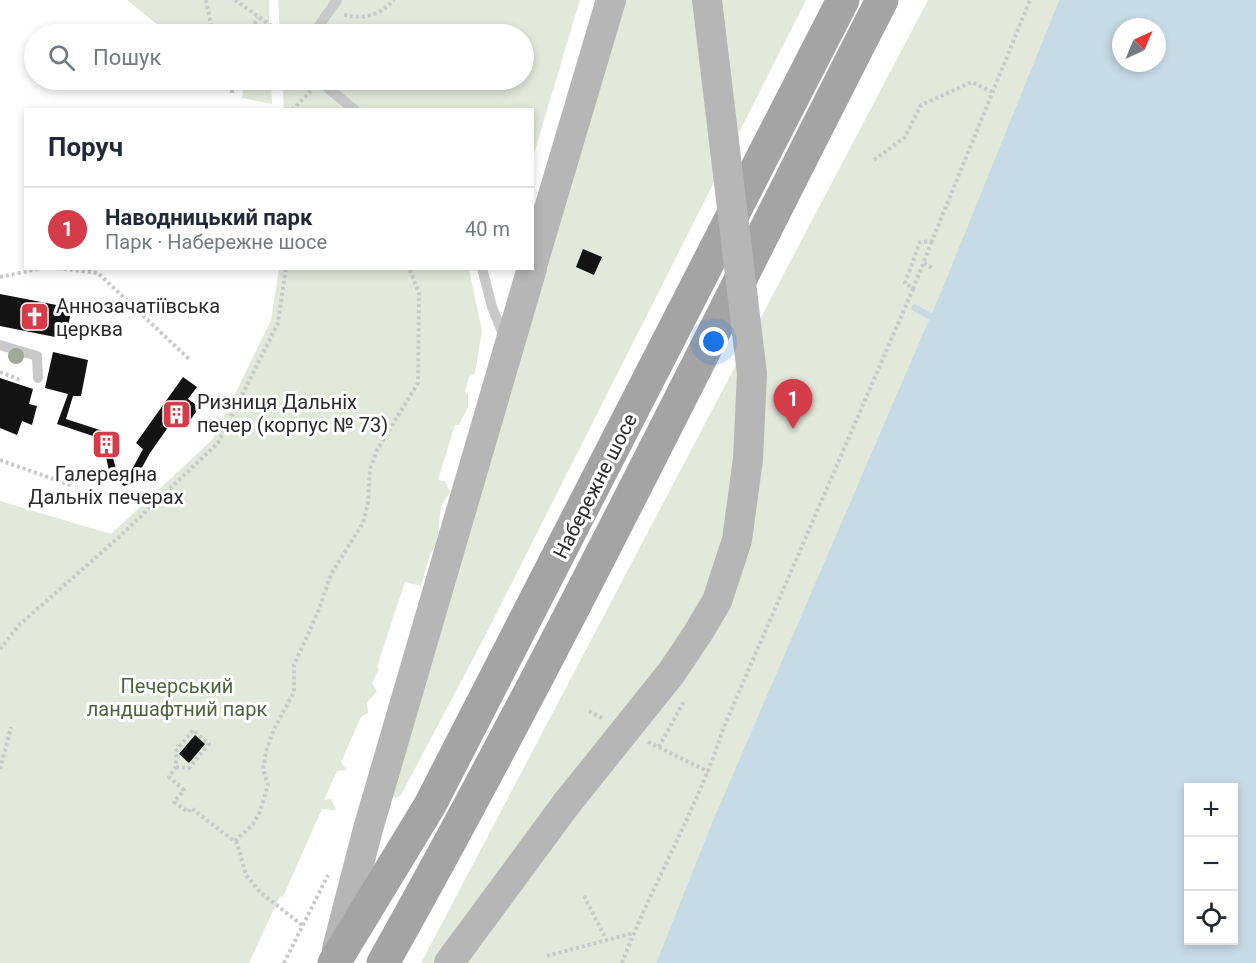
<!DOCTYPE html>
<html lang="uk">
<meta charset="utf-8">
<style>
:root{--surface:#fff;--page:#f2f2f3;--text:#1f2937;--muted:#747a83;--line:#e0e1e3;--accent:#d43c4a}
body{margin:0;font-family:Roboto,sans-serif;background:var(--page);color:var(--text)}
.controls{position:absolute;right:18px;bottom:18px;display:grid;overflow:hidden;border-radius:0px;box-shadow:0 3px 9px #0003}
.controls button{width:54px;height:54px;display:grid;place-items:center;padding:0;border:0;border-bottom:2px solid var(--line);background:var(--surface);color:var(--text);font:30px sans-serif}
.compass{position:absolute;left:1112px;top:18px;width:54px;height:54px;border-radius:50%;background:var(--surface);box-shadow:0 3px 9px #0003;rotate:44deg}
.you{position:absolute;left:714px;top:342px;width:21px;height:21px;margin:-15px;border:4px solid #fff;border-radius:50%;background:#1a73e8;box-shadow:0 0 0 9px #1a73e833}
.badge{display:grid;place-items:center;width:39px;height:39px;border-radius:50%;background:var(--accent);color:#fff;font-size:20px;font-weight:700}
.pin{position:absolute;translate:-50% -50px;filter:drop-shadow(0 2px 3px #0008)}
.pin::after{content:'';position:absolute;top:32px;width:21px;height:18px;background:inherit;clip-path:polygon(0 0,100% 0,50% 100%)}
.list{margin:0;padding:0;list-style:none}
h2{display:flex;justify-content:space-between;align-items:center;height:78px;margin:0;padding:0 24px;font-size:26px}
h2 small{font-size:20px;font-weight:400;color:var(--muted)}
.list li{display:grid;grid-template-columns:39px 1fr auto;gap:18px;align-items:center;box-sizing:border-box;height:84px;padding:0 24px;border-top:2px solid var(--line)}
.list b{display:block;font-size:22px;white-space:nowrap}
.list p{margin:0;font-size:20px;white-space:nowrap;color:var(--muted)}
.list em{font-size:20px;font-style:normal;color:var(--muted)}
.icon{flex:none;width:33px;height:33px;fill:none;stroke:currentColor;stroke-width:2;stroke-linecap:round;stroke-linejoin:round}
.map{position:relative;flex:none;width:1256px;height:963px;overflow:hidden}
.search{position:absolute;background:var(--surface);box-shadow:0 3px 9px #0003;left:24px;top:24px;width:510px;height:66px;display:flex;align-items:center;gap:15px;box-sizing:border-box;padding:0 21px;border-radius:33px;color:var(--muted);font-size:22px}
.panel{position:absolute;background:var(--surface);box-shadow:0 3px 9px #0003;left:24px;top:108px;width:510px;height:162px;border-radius:0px}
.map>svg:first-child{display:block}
</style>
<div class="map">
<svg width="1256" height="963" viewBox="0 0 1256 963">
<rect width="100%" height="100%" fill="#fff"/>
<path fill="#e2e8da" d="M127 0H269V34H169Z
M278 0H580L533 157 532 110 284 109 282 80H524V34H280Z
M622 0H806L483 640 401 795 396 798 392 796Z
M928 0H1059L942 289 713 820 656 963H421Z
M244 80H271L272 104 242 98Z
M279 269H469L482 331 475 373 469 377 465 392 468 393V407L459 425H455L438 480 445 481 450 492 441 506 437 543 430 554 421 586 405 582 377 667 379 669 372 683 377 691 367 703 368 713 361 717 341 762 347 770 337 771 324 800 331 799 336 810 322 809 283 897 280 896 249 963H0V501L111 534 213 439 271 320Z"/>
<path fill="#c7dbe7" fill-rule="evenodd" d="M1059 0H1256V963H656L713 820 942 289ZM1121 27H1157V63H1121ZM1188 788H1234V940H1188Z"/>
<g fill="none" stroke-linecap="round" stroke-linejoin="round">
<path stroke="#c7dbe7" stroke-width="7" d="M915 308 930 316"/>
</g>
<path fill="#131313" d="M583 249 602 257 594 275 576 267Z
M0 294 72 308 65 339 0 326Z
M53 352 88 360 81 396H73L66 419 106 432 116 469 124 477 129 475 143 449 136 443 183 377 197 387 188 399 195 404 196 412 191 419 183 421 176 416 150 453 134 482 124 486 110 475 102 439 57 424 68 394 45 388Z
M0 378 33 389 29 404 37 406 32 425 22 421 17 435 0 428Z
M195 735 205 744 189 763 179 754Z"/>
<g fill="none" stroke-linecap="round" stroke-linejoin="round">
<path stroke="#c9c9c9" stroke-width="4" stroke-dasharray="3 3" stroke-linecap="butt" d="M206 0 213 34
M235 0 280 32 299 33
M344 15C364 20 380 15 394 0
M248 34 258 18
M232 93V80
M292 110 311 91
M874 160 905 137 921 105 972 82 992 92
M924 263 932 268
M58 268 98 273 190 360
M0 277 42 268
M913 289 932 241
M0 372 18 379 22 377
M0 460 73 486
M0 649 19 625 117 539 218 443 278 323 286 268
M589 711 604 719
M648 742 709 772
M659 747 684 701
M176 767 189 768 209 744 193 730 176 751V767L169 777 184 790 174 802 188 812 191 808 237 843 246 875 260 892 302 925
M0 769 11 727
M235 841 253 824 260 812 268 785 263 769 266 751 274 729 294 692V665L318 612 331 574 363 523 368 503 370 469 377 450 418 383 419 293 409 268
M584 896 606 939
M547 956 633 933
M284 963 328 875
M622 963C652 884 697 810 723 729L913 289 905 283 920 242 932 241 1030 0"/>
<path stroke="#c9c9c9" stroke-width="10" d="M313 34 337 0
M318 80 355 110
M482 268 492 307 505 339
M0 345 37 356 38 378"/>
<path stroke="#b6b6b6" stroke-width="30" d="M532 266 611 0
M337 949 368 829 532 268
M449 963 567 803"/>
<path stroke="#a4a4a4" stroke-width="33" d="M334 963 430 805 843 0
M383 963C560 648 717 322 882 0"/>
<path stroke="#b6b6b6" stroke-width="30" d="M567 803 672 672 698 633 717 601 737 540 748 459 752 374 707 0"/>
</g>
<circle fill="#9fa995" cx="16" cy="356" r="8"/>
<defs>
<symbol id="church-square" viewBox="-11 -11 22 22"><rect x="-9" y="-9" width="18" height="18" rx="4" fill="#d43c4a" stroke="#fff"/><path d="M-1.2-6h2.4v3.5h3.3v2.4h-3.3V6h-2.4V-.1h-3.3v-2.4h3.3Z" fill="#fff"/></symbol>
<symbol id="building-square" viewBox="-11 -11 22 22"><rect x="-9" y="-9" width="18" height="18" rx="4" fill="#d43c4a" stroke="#fff"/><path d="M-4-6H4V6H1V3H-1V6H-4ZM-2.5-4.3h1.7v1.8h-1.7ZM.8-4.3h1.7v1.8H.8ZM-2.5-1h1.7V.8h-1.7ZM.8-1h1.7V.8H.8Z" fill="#fff"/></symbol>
</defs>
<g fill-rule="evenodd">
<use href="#church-square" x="18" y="300" width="33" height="33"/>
<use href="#building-square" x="160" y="398" width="33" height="33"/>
<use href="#building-square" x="90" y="428" width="33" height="33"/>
</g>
<g text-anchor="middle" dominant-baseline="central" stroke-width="6" stroke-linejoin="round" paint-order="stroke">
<g font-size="20" fill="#2c2c2c" stroke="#fff" text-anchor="start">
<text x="56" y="306">Аннозачатіївська<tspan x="56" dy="23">церква</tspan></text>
<text x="197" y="402">Ризниця Дальніх<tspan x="197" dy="23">печер (корпус № 73)</tspan></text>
<text x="106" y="474" text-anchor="middle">Галерея на<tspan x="106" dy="23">Дальніх печерах</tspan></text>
</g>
<g font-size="20" fill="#2c2c2c" stroke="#fff">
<text transform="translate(595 486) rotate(-63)">Набережне шосе</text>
</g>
<g font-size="20" fill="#50633e" stroke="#fff">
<text x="177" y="686">Печерський<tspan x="177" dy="23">ландшафтний парк</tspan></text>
</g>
</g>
</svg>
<div class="controls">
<button>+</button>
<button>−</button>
<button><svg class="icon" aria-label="locate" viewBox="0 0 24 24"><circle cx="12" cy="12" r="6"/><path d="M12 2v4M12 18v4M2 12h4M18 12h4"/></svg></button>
</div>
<svg class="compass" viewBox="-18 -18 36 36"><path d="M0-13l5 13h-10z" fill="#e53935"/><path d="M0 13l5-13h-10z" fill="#747a83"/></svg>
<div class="you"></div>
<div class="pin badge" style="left:793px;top:429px">1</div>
<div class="search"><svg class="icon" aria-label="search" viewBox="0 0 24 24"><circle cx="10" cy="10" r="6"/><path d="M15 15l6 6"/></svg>Пошук</div>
<section class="panel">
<h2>Поруч<small></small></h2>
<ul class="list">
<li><span class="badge">1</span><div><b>Наводницький парк</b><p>Парк · Набережне шосе</p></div><em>40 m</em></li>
</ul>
</section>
</div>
